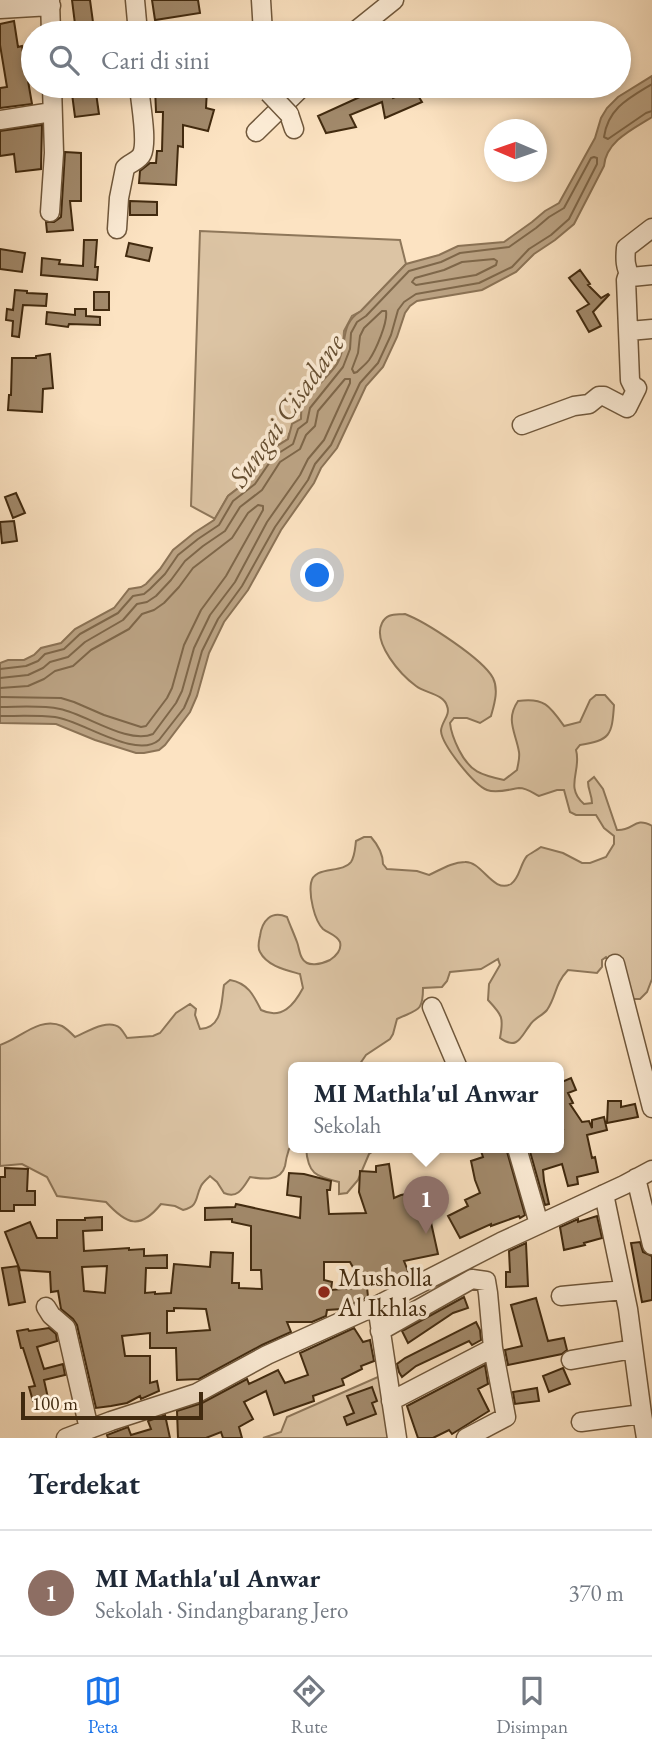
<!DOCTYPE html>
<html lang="id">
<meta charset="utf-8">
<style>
:root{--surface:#fff;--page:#f2f2f3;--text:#1f2937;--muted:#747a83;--line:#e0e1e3;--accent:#1a73e8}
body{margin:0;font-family:"EB Garamond",serif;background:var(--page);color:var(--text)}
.compass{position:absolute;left:484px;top:119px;width:63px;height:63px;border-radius:50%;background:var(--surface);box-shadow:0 4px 10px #0003;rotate:272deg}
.scale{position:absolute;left:21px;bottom:18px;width:182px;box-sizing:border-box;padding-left:7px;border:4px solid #412a0f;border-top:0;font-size:19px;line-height:24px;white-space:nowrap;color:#412a0f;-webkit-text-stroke:5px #fdedd7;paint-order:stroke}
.you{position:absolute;left:318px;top:576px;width:24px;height:24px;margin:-18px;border:5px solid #fff;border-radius:50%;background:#1a73e8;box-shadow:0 0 0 10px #1a73e833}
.badge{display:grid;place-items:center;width:46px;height:46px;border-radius:50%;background:var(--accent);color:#fff;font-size:23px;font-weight:700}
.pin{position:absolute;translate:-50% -58px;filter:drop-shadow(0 2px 4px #0008)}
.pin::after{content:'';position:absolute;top:37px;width:24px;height:21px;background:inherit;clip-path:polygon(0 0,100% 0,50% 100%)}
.popup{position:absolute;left:288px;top:1062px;width:276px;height:91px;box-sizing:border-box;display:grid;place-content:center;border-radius:10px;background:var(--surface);filter:drop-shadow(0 2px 5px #0005);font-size:23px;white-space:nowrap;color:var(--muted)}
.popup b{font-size:26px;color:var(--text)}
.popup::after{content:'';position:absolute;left:50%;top:100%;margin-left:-14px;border:14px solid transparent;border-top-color:var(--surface)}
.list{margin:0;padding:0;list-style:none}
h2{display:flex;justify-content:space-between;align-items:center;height:91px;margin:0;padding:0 28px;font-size:30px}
h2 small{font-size:23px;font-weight:400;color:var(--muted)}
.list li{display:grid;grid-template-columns:46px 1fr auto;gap:21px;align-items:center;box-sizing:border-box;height:126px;padding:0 28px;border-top:2px solid var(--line)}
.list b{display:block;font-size:26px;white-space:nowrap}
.list p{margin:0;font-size:23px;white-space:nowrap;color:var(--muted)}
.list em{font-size:23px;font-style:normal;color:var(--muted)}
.icon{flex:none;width:38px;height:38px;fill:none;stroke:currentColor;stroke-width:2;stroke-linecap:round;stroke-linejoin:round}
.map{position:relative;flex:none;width:652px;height:1438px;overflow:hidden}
.search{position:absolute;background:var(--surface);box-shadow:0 4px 10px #0003;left:21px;right:21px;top:21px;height:77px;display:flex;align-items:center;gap:18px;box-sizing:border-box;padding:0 24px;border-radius:38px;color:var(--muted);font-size:26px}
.sheet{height:217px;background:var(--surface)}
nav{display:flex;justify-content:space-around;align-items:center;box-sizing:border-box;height:98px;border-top:2px solid var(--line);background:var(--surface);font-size:19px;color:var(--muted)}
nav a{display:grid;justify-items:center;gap:4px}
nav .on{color:var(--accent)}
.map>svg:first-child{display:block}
</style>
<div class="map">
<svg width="652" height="1438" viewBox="0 0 652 1438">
<rect width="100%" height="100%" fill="#fce3c2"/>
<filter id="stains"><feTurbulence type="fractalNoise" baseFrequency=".00286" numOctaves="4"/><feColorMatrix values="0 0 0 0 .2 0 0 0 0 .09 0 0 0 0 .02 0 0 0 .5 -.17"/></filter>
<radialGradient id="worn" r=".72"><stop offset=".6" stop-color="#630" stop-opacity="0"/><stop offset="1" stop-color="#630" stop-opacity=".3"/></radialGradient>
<path fill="#dcc4a4" stroke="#8e775a" stroke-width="2" d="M200 231 400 240 406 264 361 311 352 316 344 331 343 347 337 364 302 405 301 419 289 434 288 439 269 451 250 479 228 496 215 519 191 506Z
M405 614C426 622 483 659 493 678 499 690 494 705 491 716L480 723 467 718H454L450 723C451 733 454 740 459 750 470 772 481 775 504 780L517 770C518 764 520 758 519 752 516 733 505 720 518 701 544 697 550 706 564 726L580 722 590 700 596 695H605L614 705C612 736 610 740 580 745L576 750C582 770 564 787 584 804L592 803C592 795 588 790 588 782L594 777 603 789 617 830C634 831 634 816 652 826V979L647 992 640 999H632L618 968 606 957 602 960V967L597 973 568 970C554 985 557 995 547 1010 542 1016 534 1018 530 1025 521 1036 518 1051 500 1038 504 1017 502 1015 488 1000L489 984 500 965 498 959 481 969 450 972 447 981 442 987 423 988C423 1012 418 1009 397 1019L393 1034 390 1039 366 1055 357 1068H293V1147L289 1149C287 1155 286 1159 285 1166 281 1182 262 1179 250 1177 243 1188 238 1199 224 1193L217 1182 210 1176C207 1179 203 1182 201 1186 195 1198 199 1206 183 1210L175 1206 161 1204C140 1230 127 1225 106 1202L57 1196 47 1177 22 1164 0 1166V1045C20 1039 39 1016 62 1026 66 1028 71 1033 75 1037 87 1032 108 1018 120 1028 123 1031 125 1035 127 1038L153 1036 160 1033 176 1013 190 1004 196 1009 195 1015 200 1029C223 1028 221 1003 224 985L230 980C248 983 254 996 261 1010 282 1020 294 1005 303 988L300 974C286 970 267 966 260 952 257 947 259 941 260 936 262 921 271 910 287 917 290 925 294 934 297 942 299 947 299 953 302 958 307 968 322 964 330 960 336 956 342 950 340 942 337 935 328 933 323 929 314 920 309 895 311 883 314 865 342 874 351 862 355 856 355 848 356 841L364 837H371C378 845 383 854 383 864L387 869 417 871 429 875C440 870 452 862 465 862 482 861 493 894 511 884 520 878 520 864 527 856 531 853 537 850 541 847L563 853 582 863H590L606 857 614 844V836L604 828 596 815H576L570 812 564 790H557L539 796C533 793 527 788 519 788 510 789 497 794 487 790 474 785 442 745 441 731 441 722 451 715 447 706 444 694 425 693 416 686 401 675 372 643 382 623 387 613 395 615 405 614Z
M306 1148H378L369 1154 358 1180 347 1193 339 1194V1182C315 1176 308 1174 306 1148Z
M387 1373 393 1438H263L281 1432 287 1417Z"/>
<path fill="#bca485" stroke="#8b7356" stroke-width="2" d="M652 76V117C633 129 606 141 604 166L574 224 555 240 534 254 516 272 482 290 417 301 410 306 405 313 397 337 383 367 366 386 337 448 321 468 314 483 281 530 248 590 224 622 209 653 197 696 190 712 165 745 159 750 144 753H136L95 740 56 724 0 723V663L8 660H24L34 655 41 648 61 643 75 629 114 608 129 589 141 587 146 584 160 569 173 550 194 533 214 520 228 496 250 479 269 451 288 439 292 424 301 419C301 415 301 411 302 408 306 394 329 377 337 364 349 344 338 325 361 311L406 264 439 255 458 246 504 242 532 222 545 211 559 203 595 138 601 118 607 108 618 97Z"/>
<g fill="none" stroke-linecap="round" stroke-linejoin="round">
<path stroke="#7e674a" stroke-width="2" d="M652 84C629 98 608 108 604 137L608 139 646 113 652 111
M494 259 497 261 496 265 476 275 416 285 412 282 415 278 444 270 462 262Z
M382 311H386C388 322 376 350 369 360 366 364 361 368 357 372L354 373 352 369 358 353 360 336 364 328Z
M0 669 26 666 38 661 45 654 64 649 80 634 118 613 133 596 144 594 150 589 165 574 178 555 198 539 219 525 233 501 255 484 274 456 293 444 298 429 307 422 310 408 343 367 350 349 351 333 357 322 366 316 409 271 441 262 460 253 509 247 536 228 549 217 564 208 591 158 594 157 597 158V164L569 219 551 235 529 249 512 267 479 283 416 294 404 302 398 310 391 335 378 363 360 383 331 445 315 464 308 480 275 527 242 586 218 619 202 651 190 694 184 708 159 740C136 760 81 720 55 717 37 715 18 716 0 716
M0 678 28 675 43 668 50 662 68 657 85 642 123 620 137 604 147 602 156 596 171 580 185 561 203 546 225 531 240 507 262 490 280 462 300 449 306 435 315 426 318 411 345 379H350V383L324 440 308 459 300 475 267 522 235 582 210 615 194 648 182 691 176 703 153 734C128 745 86 714 60 709 41 705 20 707 0 707
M0 688 28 686 44 679 55 671 73 666 91 650 129 629 142 614 154 610 164 603 179 587 193 568 232 538 248 513 258 505 263 506V510L226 576 201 610 184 645 172 688 167 698 146 726 141 727 104 715 74 702 61 698 0 697"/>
</g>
<path fill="#a28a6c" stroke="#412a0f" stroke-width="2" fill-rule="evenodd" d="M72 0H90L93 22 75 24Z
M152 0H198L200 13 155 20Z
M14 21 18 47 22 46 32 104 0 108V88L7 87 0 45V24Z
M206 22 241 24 240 33H206Z
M71 86H95L99 114 75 117Z
M370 86H386L393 98 414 89 422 102 385 118 382 102 350 115 356 127 326 133 318 116 373 91Z
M155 87 207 89 206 108 214 110 208 131 183 125V147L178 146 176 185 139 183 140 171 150 163H156L157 151H162L163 112H156Z
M42 125 41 169 16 172 14 154 0 156V131Z
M65 152 81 153V201H70L73 230 47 232 46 222H54L61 217Z
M130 201 157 202V215H130Z
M84 240H97L95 267H98L97 280 41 275 42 258 60 260 59 264 83 266Z
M129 243 152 248 149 261 126 256Z
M0 249 25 253 22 272 0 269Z
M580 270 590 284 588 285 601 298 608 294 609 295 593 312 601 326 589 332 577 311 589 304 569 278Z
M15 290 27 291V293L47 294 46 306 23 305 19 337 12 336 13 321 6 320 7 309 13 310Z
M94 292H109V310H94Z
M75 309H86V316L100 317V325L69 324 68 327 46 324 47 312 75 315Z
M50 354 53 388 43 389 42 412 8 410 9 395H11L12 358H36V356Z
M16 493 25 513 13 518 5 497Z
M14 521 17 541 2 543 0 522Z
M559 1075 562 1082 571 1078 576 1090 568 1093 573 1103 570 1104 582 1122 589 1121 592 1128V1120L604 1117 607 1130 587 1135 592 1158 595 1157 598 1172 577 1177 578 1184 568 1186 562 1164 543 1170 544 1181 549 1204 545 1205 529 1148H559V1131L563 1129 559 1122Z
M608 1101H621V1107L635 1104 638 1117 607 1123Z
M480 1148H506L525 1215 520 1218 519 1216 491 1226V1224L460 1238 448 1216 468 1206 465 1200 480 1193 475 1180 471 1161 483 1157Z
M389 1164 394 1198 401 1195 424 1191 438 1254 404 1261 410 1276 401 1281 364 1287 350 1262H324V1280L332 1282 331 1290 367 1287 368 1297 342 1309 327 1310 326 1316 312 1322H287L291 1332 262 1345 199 1379 177 1380 176 1348H150V1333L122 1336 125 1356H150V1383L157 1381 159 1391 141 1399 140 1396 127 1403 111 1406 96 1408 77 1325 73 1319 61 1309 58 1291 51 1292 50 1272 20 1270 5 1232 30 1222 37 1238H57V1220H85V1218L102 1217V1230L83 1231 84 1251 129 1248V1250L144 1249V1256L167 1255V1268H146L145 1293 155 1292V1294L171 1293 174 1264 210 1267 211 1252 233 1253 232 1283H239V1288L262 1289 261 1270H251V1226L232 1222V1219L205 1220V1208L235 1207 236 1204 300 1218 301 1197 287 1195 289 1173 304 1174 331 1181 330 1190H327L329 1214 366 1213 359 1192 360 1171 376 1172V1166ZM107 1266 105 1293 84 1291 82 1267ZM174 1308 206 1309 210 1330 167 1333V1311H174Z
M5 1168 28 1169 27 1191H35V1205H14V1211H0V1177H5Z
M597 1216 602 1238 584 1243 585 1245 564 1250 560 1227 578 1219V1222Z
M640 1242 643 1252 652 1256V1300L642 1302 631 1243Z
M526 1243 528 1286 506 1287V1272H510L509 1251Z
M18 1266 25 1302 9 1305 2 1268Z
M464 1297 468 1308 453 1313 408 1343 402 1331Z
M536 1298 548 1341 564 1338 567 1350 562 1354 508 1365 505 1350 522 1346 511 1305Z
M476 1322 480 1330 481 1340 472 1345 469 1341 416 1366 402 1377 399 1372 397 1364 405 1358Z
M49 1328 56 1334 57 1341 37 1347 44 1369 63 1364 65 1375 44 1380 48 1398 33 1401 29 1387 35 1386 23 1348H21L17 1331 28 1329 29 1331Z
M354 1328 363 1342 370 1340 374 1361 361 1366 362 1369 342 1379 344 1385 313 1396 314 1401 274 1415 266 1391 244 1402 253 1419 239 1427 242 1438H223L221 1432 206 1438H178L177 1411 202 1403 247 1379 249 1384 278 1370 285 1383 308 1375 300 1353Z
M485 1365 488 1384 478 1389 489 1411 452 1434 449 1430 433 1438H418L407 1406Z
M563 1368 570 1384 549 1392 543 1376Z
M372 1387 377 1401 372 1403 376 1414 347 1425 344 1417 354 1413 347 1396Z
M537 1388 539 1401 515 1404 513 1392Z
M165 1415 170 1438H108L107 1435 128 1427 131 1435 151 1429 148 1421Z"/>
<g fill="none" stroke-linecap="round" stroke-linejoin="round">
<defs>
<path id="minor" d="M50 0 51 33
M135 0 138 33
M261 0 263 33
M0 9 51 6
M353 33 394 0
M289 114 294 129
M0 120 52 112
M256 132 303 86
M50 212 54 153 52 86
M117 229 119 198 125 168C129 163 139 161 142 154 148 141 140 101 139 86
M631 277H627L626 280 630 380 633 386 637 388
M631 277C625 268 625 259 626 248L652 228
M631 277 652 275
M629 331 652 329
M522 425 574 406 589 404 599 396H604L627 408 637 388
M615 964 652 1108
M432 1007 458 1068
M517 1148 539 1224
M636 1178 652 1245
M604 1194 628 1309 642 1414 646 1438
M561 1296 624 1290
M46 1307 51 1315 66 1328 89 1429
M379 1319 397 1438
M380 1331 472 1279 486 1281 488 1293 493 1348 506 1417 466 1438
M571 1360 633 1349
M391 1401 493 1348
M581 1422 642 1414
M66 1438 111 1421 197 1393 267 1355 378 1305 501 1242 624 1185 652 1170"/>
</defs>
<use href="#minor" stroke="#70583c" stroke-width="21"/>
<use href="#minor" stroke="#fdedd7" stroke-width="18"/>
<defs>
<path id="minor-bridge" d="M269 93 289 114"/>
</defs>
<use href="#minor-bridge" stroke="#70583c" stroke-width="21" stroke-linecap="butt"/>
<use href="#minor-bridge" stroke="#fdedd7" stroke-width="18"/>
</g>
<circle fill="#8f2418" stroke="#fdedd7" stroke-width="2.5" cx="324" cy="1292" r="7"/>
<g text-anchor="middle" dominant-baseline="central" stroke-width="7" stroke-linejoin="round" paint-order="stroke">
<g font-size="26" fill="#412a0f" stroke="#fdedd7" text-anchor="start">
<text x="338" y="1277">Musholla<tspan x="338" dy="30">Al Ikhlas</tspan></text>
</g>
<g font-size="28" font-style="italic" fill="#664f32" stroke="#fdedd7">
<text transform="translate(286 410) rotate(-55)">Sungai Cisadane</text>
</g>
</g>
<rect width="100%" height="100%" filter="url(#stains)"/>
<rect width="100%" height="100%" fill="url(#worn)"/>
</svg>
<svg class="compass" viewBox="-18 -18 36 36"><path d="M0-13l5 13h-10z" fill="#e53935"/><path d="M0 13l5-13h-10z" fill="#747a83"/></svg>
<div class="scale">100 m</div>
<div class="you"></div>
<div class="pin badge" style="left:426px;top:1234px;background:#8d6e63">1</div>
<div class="popup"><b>MI Mathla'ul Anwar</b>Sekolah</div>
<div class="search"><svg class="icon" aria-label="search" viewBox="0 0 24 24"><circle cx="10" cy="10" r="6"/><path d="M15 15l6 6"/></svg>Cari di sini</div>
</div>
<section class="sheet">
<h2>Terdekat<small></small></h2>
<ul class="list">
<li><span class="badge" style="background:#8d6e63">1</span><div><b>MI Mathla'ul Anwar</b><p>Sekolah · Sindangbarang Jero</p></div><em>370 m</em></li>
</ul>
</section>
<nav>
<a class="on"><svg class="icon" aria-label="map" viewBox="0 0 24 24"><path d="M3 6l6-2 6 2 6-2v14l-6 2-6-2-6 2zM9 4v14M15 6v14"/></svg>Peta</a>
<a><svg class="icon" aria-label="directions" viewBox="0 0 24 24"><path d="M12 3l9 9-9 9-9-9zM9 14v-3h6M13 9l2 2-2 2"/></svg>Rute</a>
<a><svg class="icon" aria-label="saved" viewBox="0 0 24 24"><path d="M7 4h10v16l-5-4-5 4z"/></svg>Disimpan</a>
</nav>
